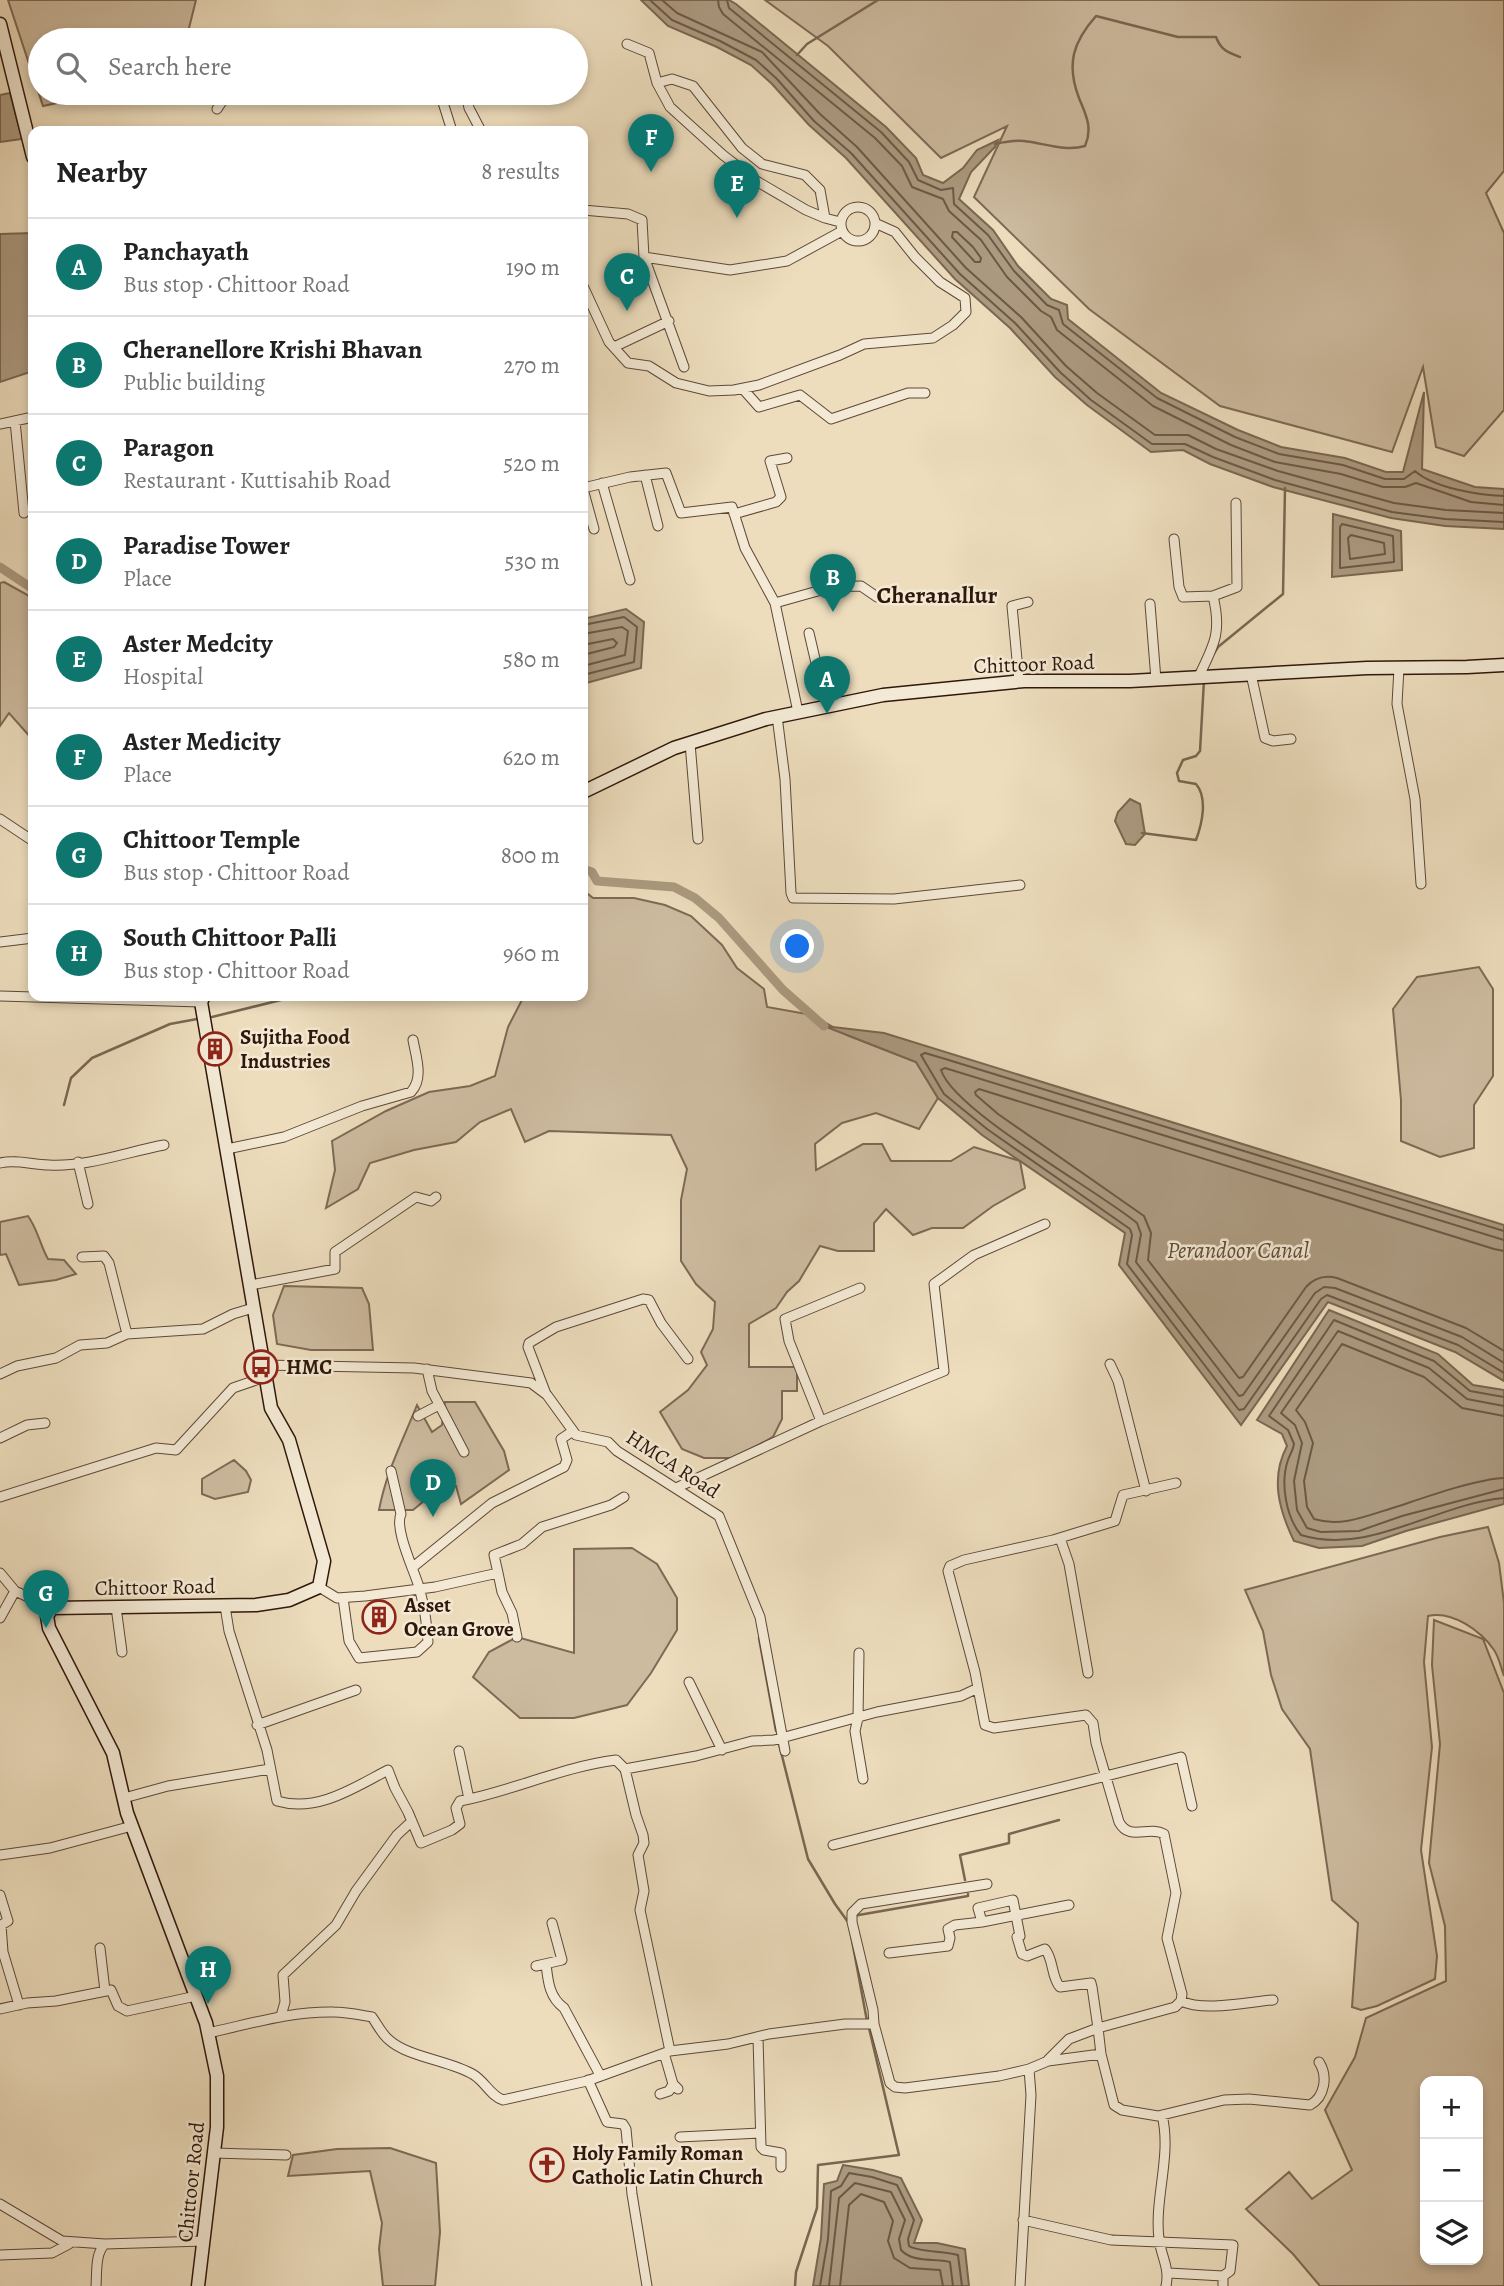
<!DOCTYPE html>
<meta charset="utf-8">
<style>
:root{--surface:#fff;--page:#f2f2f2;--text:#222;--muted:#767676;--line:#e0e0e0;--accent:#0f766e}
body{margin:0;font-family:Alegreya,serif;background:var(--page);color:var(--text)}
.controls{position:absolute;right:21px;bottom:21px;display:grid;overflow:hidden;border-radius:14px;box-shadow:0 4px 10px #0003}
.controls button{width:63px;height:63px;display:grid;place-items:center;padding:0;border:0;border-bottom:2px solid var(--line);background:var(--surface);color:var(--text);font:35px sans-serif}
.you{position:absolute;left:798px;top:947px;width:24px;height:24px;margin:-18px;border:5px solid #fff;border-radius:50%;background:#1a73e8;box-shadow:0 0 0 10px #1a73e833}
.badge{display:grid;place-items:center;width:46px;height:46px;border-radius:50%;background:var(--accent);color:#fff;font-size:23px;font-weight:700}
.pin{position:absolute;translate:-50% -58px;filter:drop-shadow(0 2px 4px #0008)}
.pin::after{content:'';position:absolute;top:37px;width:24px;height:21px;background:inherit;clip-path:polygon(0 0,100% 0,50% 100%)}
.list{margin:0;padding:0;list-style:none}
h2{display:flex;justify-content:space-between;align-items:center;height:91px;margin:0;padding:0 28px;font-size:30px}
h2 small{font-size:23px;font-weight:400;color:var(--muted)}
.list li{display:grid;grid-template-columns:46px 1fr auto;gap:21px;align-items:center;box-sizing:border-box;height:98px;padding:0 28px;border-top:2px solid var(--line)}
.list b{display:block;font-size:26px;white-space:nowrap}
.list p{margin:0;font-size:23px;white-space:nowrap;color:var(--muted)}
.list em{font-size:23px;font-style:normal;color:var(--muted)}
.icon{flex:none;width:38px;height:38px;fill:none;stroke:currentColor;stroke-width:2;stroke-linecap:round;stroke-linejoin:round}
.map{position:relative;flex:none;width:1504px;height:2286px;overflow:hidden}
.search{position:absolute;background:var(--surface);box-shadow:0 4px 10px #0003;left:28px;top:28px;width:560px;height:77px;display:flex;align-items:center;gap:18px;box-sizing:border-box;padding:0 24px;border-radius:38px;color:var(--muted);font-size:26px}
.panel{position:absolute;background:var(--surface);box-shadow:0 4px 10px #0003;left:28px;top:126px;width:560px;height:875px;border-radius:14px}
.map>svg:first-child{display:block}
</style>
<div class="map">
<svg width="1504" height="2286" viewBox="0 0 1504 2286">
<rect width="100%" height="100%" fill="#edddbd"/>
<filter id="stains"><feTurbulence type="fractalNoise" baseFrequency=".00286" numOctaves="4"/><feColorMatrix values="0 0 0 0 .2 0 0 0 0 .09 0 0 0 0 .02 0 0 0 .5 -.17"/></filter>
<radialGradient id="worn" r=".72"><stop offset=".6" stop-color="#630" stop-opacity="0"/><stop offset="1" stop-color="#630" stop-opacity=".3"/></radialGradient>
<path fill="#cdbb9f" stroke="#7e6955" stroke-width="2" fill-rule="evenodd" d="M8 0H196L186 40H40V93H103L43 106Z
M765 0H1504V171L1486 193 1504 233V410L1464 456 1436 447 1423 367 1392 452 1220 406 1089 309 974 197 1007 126 941 158 828 46Z
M4 582 33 598V740L9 713 0 726V583Z
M583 890 593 898H634L665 905 691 916 722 945 737 968 764 989 767 1007 812 1015 847 1035 916 1062 938 1098 919 1129 876 1113 842 1123 815 1144 816 1170 863 1144H882L891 1161H951L974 1147 1020 1161 1025 1188 993 1206 963 1228H932L913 1235 886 1209 874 1223V1251H838L820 1246 799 1281 787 1292 776 1308 749 1324V1367H797V1391H782V1419L773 1437 735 1458H704L682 1449 660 1412 688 1390 707 1365 701 1352 713 1329 715 1302 696 1284 681 1261V1200L687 1169 671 1135 549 1131 525 1142 511 1109 480 1122 456 1142 414 1150 370 1163 358 1189 326 1208 335 1170 332 1141 386 1111 429 1092 470 1086 495 1076 508 1027 524 996H583Z
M1479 967 1493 989V1076L1474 1105V1148L1440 1157 1401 1141V1100L1393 1009 1417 977Z
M28 1216C38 1230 40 1245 48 1259L64 1260 76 1274 56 1280 19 1285 6 1254 0 1255V1222Z
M284 1286 362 1288 369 1304 373 1350H311L277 1344 273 1315Z
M445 1402H475L504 1451 509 1470 461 1504 456 1486 441 1487 413 1510H379C386 1472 403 1440 417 1405L432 1432 442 1425Z
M234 1460 246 1471 251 1480 248 1492 215 1499 202 1494V1479Z
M1488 1527 1499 1563 1504 1603V1676C1501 1668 1499 1657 1494 1650 1481 1631 1452 1610 1428 1616L1424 1662 1432 1747 1421 1850 1437 1956 1435 1979 1377 2006 1361 2010 1352 2007 1358 1923 1332 1900 1310 1749 1282 1709 1271 1675 1263 1631 1245 1590 1440 1537Z
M632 1548 657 1564 677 1598V1630L651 1673 627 1705 574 1718H520L473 1677 489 1652 517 1637 574 1653V1549Z
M1434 1620 1483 1639 1504 1693V2286H1320L1293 2254 1246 2209 1289 2172 1312 2199 1352 2170 1325 2110 1355 2057 1366 2018 1446 1981 1445 1926 1429 1863 1440 1744 1432 1665ZM1425 2081H1478V2260H1425Z
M390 2148 436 2163 440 2232 435 2286H383L379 2249 382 2223 370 2171 288 2176 293 2155 337 2149Z"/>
<path fill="#ac9a80" stroke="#7a6651" stroke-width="2" d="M641 0H729L736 4 886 127 916 158 923 175 943 183 963 168 977 150 998 140 995 147 971 172 959 199 993 230 1018 266 1051 299 1067 305 1068 319 1161 393 1238 430 1281 447 1345 458 1386 472H1403L1424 392 1422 469 1475 487 1504 489V529L1445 526 1391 518 1273 487 1210 464 1183 450 1151 452 1087 405 1055 377 1010 328 955 279 846 158 809 125 772 84 751 65 717 47 668 26Z
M10 93 22 139 0 142V95Z
M33 233V371L0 382V234Z
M1333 514 1401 531 1402 570 1332 577Z
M626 609 644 622 641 668 583 684V619Z
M1130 799 1140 804 1145 834 1135 845 1126 844 1115 821 1118 812Z
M824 1026 884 1033 1504 1225V1381L1455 1352 1328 1302 1241 1425 1119 1265 1125 1233 982 1135 938 1098 916 1062Z
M1329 1310 1438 1354 1473 1385 1504 1390V1504L1406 1531 1362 1546 1319 1548 1294 1541C1279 1510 1270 1478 1287 1446L1282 1434 1257 1420Z
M843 2165 873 2170 901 2178 922 2220 914 2243H937L965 2249 969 2286H813L821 2238 824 2184 837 2181Z"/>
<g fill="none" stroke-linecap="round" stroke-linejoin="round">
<path stroke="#6d5846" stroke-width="2" d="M650 0 672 20 720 41 756 60 777 79 814 121 851 153 960 274 1015 323 1060 372 1091 400 1152 444H1185L1213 457 1275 480 1392 512 1445 519 1504 522
M662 0 677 13 762 52 820 114 857 147 966 268 1021 317 1066 366 1097 393 1155 435H1188L1216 449 1278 471 1394 503 1446 510 1504 513
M718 0 719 7 723 14 875 138 902 166 912 187 943 199 949 211 981 240 1007 277 1041 311 1051 317 1057 330 1153 406 1231 445 1275 462 1341 474 1383 487H1405L1416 483 1471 502 1504 505
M727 0 729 8 881 132 909 162 918 180 941 190 953 188 954 204 988 235 1014 271 1047 305 1059 310 1063 324 1157 398 1235 437 1279 454 1343 465 1385 479H1404L1415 471C1434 488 1478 495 1504 496
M953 232H957L973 247 981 258 980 262H975L952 237Z
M1342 524 1393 536 1394 562 1340 568V527Z
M1351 535 1384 543 1385 554 1350 559 1348 538Z
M583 625 624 617 637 627 634 662 583 675
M583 634 622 627 628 631 625 655 583 666
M583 645 613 639 617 643 614 647 583 655
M1504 1231 942 1058 925 1053 921 1055 944 1094 987 1129 1130 1229 1132 1235 1127 1264 1239 1410 1244 1409 1321 1299 1327 1295 1458 1345 1504 1373
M1504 1240 945 1068 941 1070C954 1111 1097 1190 1137 1223L1141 1234 1136 1262 1239 1396 1243 1395 1315 1293 1324 1287 1335 1288 1462 1337 1504 1363
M1504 1251 1494 1249 979 1089 975 1092 976 1095 998 1114 1144 1216 1151 1233 1148 1260 1239 1378 1243 1377 1306 1287C1315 1277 1325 1275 1337 1278L1466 1328 1504 1351
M1504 1397 1470 1391 1434 1361 1334 1320 1269 1416 1288 1430 1294 1444C1293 1451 1290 1454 1288 1460 1280 1483 1286 1517 1301 1535 1370 1556 1435 1504 1504 1498
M1504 1406 1467 1399 1429 1368 1338 1331 1281 1413 1295 1425 1302 1443 1294 1481 1297 1510 1307 1528 1321 1532 1359 1531 1402 1516 1504 1489
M1504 1416 1462 1408 1424 1377 1342 1344 1296 1410 1305 1422 1313 1443 1304 1481 1307 1507 1314 1519C1343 1528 1371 1514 1399 1506 1426 1497 1477 1479 1504 1478
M820 2286 828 2239 831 2191 841 2186 849 2173 872 2177 897 2185 914 2220 908 2239 909 2246C917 2252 945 2251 958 2255L962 2286
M829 2286 839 2198 855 2183 891 2192 905 2220 899 2239 901 2250C913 2263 934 2258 950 2262L953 2286
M840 2286 849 2205 861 2194 884 2202 893 2221 888 2241 894 2258 910 2268 940 2270 943 2286"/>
<path stroke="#7a6651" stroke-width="2.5" d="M797 55 807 44 878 0
M995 144C1004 142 1014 140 1024 141 1043 143 1065 152 1085 146 1093 128 1086 115 1079 98 1066 64 1073 42 1096 16L1178 37H1216C1221 50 1227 52 1240 57
M1213 655 1218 647 1283 594 1285 488
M1142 833 1196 840C1202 824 1208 798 1196 784L1179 781 1177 773 1183 760 1196 756 1200 751 1204 680
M583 874 592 872
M212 1017 297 996
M64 1105 71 1078 92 1058 170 1024 197 1019
M759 1638 776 1731
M779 1744 808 1859 835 1904 848 1922
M965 1880 960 1855 1009 1843V1834L1059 1820
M853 1916 968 1896V1894
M851 1935 867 2021
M795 2286 796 2272 817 2208 818 2165 899 2155 869 2028"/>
<path stroke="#ac9a80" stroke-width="9" d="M0 567 33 589
M583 869 592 872 597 881 674 887 695 898 719 918 783 990 824 1026"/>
<defs>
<path id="street" d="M627 44 649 53 657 83 672 79 693 86 742 148 762 164 805 175 820 190 825 218 840 222
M657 83 670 107 723 155 758 182 806 210 825 218
M440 93 452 131
M466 93 469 108 481 131
M217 109 225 97
M841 224a17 17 0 1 1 34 0a17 17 0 1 1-34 0Z
M583 210 628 214 642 220 644 257 730 270 787 261 842 231
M644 257 684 367
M583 286 609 342 628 363 649 366 676 383 709 391 734 390 759 385 840 355 864 344 933 338 953 325 966 312 965 298 940 282 915 257 895 232 875 223
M614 347 669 321
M743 389 759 407 800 395 831 419 908 393H925
M15 421 24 513
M0 424 33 417
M645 475 658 526
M602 483 630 580
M583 488 630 477 666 473 681 513 732 507 745 548 775 603 798 712
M583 489 594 529
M734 514 776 502 781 497 770 461 787 458
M1174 539 1179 587 1183 597 1213 596C1222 633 1214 645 1198 678
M1213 596 1237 587 1236 503
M775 603 832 587 861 586 877 597
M1150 604 1156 680
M809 633 826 706
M1399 668 1397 704 1415 799 1421 884
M1251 674 1265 738 1273 741 1291 739
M1019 681 1012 606 1028 602
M777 716 785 779 791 893 793 898 894 899 1020 885
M690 743 698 839
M0 819 33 841
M0 942 33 938
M0 996 201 1002
M227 1149 284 1137 362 1106 411 1092C424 1078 416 1057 413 1040
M78 1162 88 1204
M0 1163C17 1159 32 1165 49 1165 88 1167 126 1152 164 1145
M82 1257 104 1256 109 1263 127 1334
M251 1285 335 1269V1252L416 1197 431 1201 436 1197
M1110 1364 1118 1381 1146 1491
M263 1365 414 1368 531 1383 547 1395 576 1435 608 1442 617 1451 719 1516 760 1617 785 1751
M427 1369 432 1391 464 1452
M0 1374 17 1366 56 1358 80 1345 107 1343 127 1334 203 1329 233 1314 253 1308
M546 1394 528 1347 529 1343 556 1327 643 1299 649 1300 661 1323 688 1359
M418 1416 439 1405
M821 1421 789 1341 785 1319 860 1288
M0 1438 27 1425 45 1423
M1176 1483 1123 1495 1115 1521 1053 1540 964 1560 950 1566 948 1571 975 1672 985 1725 994 1728 1086 1715 1093 1723 1096 1743 1119 1822C1130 1842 1148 1825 1164 1834L1176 1893 1167 1938 1182 1994 1181 2001 1175 2007 1098 2028 1101 2054 1114 2105 1122 2110 1158 2116 1224 2100 1249 2099 1310 2105C1325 2097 1328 2076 1319 2062
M676 1488 821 1421 944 1371 934 1284 974 1255 1045 1224
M0 1497 156 1448 176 1450 233 1388 265 1377
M1060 1538 1069 1564 1088 1673
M413 1567 492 1503 564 1467 567 1460 561 1439 573 1431
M0 1573 15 1591 52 1608
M498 1573 502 1592 512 1613 517 1637
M319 1587 337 1598 365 1596 435 1587 498 1573 494 1555 522 1544 542 1527 611 1505 624 1497
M343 1598 349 1641 359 1658 417 1652 428 1642C427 1623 424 1605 419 1587 414 1570 394 1529 401 1514L391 1471
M225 1606 229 1631 267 1750 277 1801C318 1813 355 1787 388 1770L395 1788 408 1812 421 1843 452 1830 460 1824 456 1808 460 1801C513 1791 561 1767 616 1760L625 1769 696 1756 752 1741 774 1740 877 1712 961 1696 978 1688
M116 1607 122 1652
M0 1618 15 1591
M859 1653 858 1718 855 1731 863 1779
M689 1682 722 1750
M257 1725 356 1690
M459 1751 469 1799
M625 1769 636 1815 643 1835 644 1843 638 1855 644 1891 640 1910 670 2051
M124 1798 168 1786 270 1769
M833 1845 1181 1757 1192 1806
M0 1855 50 1848 132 1826
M987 1884 861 1904 852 1913V1922L873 2010 874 2024 890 2083 895 2087 905 2088 999 2076 1029 2069 1048 2061 1101 2054
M0 1895 8 1921 1 1925 3 1952 19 2005
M982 1922 1069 1905
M552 1923 562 1960 536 1966 546 1964C548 1981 549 1997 564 2008L600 2075
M100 1948 105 1991
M889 1953 948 1946 950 1938 948 1929 955 1925 982 1922 978 1908 1013 1900 1020 1936 1017 1937 1022 1954 1027 1956 1045 1949C1054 1960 1051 1977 1060 1987L1091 1983 1092 1987 1098 2028 1069 2039 1048 2060
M1181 2001C1204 2012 1248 2002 1273 2000
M0 2009 27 2003 56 2001 111 1990 118 2006 127 2011 196 1996
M281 2016 285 2002 283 1975 336 1925 356 1891 397 1835 412 1821
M208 2033C250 2024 291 2011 334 2012 347 2012 360 2015 372 2017 377 2024 382 2034 388 2039 408 2058 450 2060 474 2075 485 2082 491 2096 503 2100L587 2081 670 2051 728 2044 769 2034 845 2024H874
M758 2037 761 2147 764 2150 781 2153V2167
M664 2053 673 2084 678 2089
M588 2080 607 2122 623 2124 626 2129 632 2194 647 2286
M660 2094 669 2091 673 2084
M1162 2115C1172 2156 1154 2198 1159 2239 1161 2256 1170 2268 1166 2286
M680 2137 760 2133
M214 2153 286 2155
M0 2204 62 2241 105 2244
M1023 2220 1111 2240 1233 2245 1230 2271 1223 2276
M0 2255 52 2253 69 2244
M1169 2273 1223 2276V2286
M96 2286C97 2273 95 2253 105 2244L204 2241
M1020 2286 1031 2095 1029 2069"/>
<path id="secondary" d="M0 24 33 157
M583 792 674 748 766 719 883 695 1024 681H1130L1367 668 1467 667 1504 665
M198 2286 217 2127V2076L206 2023 127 1813 113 1753 49 1628 47 1616 52 1608 256 1605 289 1600 319 1587 324 1561 289 1440 271 1408 201 1002 204 996"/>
</defs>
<use href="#street" stroke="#5e4838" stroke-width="11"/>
<use href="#secondary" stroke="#2e170b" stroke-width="15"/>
<use href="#street" stroke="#f3e9d4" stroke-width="9"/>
<use href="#secondary" stroke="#f3e9d4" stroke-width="12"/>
</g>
<defs>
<symbol id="building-ring" viewBox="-11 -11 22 22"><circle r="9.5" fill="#f3e9d4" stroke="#8f2418" stroke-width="1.5"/><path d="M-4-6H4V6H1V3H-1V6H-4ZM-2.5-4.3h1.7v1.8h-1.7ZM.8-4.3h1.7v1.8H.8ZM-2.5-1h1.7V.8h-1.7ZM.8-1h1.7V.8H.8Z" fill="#8f2418"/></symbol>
<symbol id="bus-ring" viewBox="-11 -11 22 22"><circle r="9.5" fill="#f3e9d4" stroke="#8f2418" stroke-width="1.5"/><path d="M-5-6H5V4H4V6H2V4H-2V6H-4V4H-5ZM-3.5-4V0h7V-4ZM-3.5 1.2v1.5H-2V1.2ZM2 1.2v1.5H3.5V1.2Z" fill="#8f2418"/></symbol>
<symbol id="church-ring" viewBox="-11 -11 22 22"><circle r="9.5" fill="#f3e9d4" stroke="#8f2418" stroke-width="1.5"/><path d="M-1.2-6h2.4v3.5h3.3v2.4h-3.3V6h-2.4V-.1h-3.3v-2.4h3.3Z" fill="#8f2418"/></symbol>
</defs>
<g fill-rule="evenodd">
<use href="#building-ring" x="196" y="1030" width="38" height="38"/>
<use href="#bus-ring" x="242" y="1348" width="38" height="38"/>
<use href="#building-ring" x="360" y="1598" width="38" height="38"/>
<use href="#church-ring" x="528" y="2146" width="38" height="38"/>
</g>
<g text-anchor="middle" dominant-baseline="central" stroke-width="5" stroke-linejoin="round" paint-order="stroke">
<g font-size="21" fill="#2e170b" stroke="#f3e9d4">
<text transform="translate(1034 664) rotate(-2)">Chittoor Road</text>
<text transform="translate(673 1464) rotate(33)">HMCA Road</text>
<text transform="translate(155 1587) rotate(-1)">Chittoor Road</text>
<text transform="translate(191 2182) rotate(-84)">Chittoor Road</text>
</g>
<g font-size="21" font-weight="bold" fill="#2e170b" stroke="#f3e9d4" text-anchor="start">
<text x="240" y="1037">Sujitha Food<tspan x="240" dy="24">Industries</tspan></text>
<text x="286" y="1367">HMC</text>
<text x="404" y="1605">Asset<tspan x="404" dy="24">Ocean Grove</tspan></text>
<text x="572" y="2153">Holy Family Roman<tspan x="572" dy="24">Catholic Latin Church</tspan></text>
</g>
<g font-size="23" font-style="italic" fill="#604b3a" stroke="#f3e9d4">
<text x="1238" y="1250">Perandoor Canal</text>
</g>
<g font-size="24" font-weight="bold" fill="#2e170b" stroke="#f3e9d4">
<text x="937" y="595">Cheranallur</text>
</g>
</g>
<rect width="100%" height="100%" filter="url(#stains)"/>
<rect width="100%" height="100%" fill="url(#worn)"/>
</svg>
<div class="controls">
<button>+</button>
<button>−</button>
<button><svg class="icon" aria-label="layers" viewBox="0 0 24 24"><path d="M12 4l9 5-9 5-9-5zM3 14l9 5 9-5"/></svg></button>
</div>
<div class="you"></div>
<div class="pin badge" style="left:827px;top:714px">A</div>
<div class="pin badge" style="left:833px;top:612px">B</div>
<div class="pin badge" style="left:627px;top:311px">C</div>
<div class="pin badge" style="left:433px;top:1517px">D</div>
<div class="pin badge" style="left:737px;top:218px">E</div>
<div class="pin badge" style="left:651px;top:172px">F</div>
<div class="pin badge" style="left:46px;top:1628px">G</div>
<div class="pin badge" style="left:208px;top:2004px">H</div>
<div class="search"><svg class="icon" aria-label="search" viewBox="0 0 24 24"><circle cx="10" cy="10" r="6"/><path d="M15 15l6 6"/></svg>Search here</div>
<section class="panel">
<h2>Nearby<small>8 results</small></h2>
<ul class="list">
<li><span class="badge">A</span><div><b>Panchayath</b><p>Bus stop · Chittoor Road</p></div><em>190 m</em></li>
<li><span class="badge">B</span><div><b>Cheranellore Krishi Bhavan</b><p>Public building</p></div><em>270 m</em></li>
<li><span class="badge">C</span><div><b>Paragon</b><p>Restaurant · Kuttisahib Road</p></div><em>520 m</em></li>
<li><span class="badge">D</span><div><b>Paradise Tower</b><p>Place</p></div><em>530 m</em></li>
<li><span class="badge">E</span><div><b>Aster Medcity</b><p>Hospital</p></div><em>580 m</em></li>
<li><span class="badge">F</span><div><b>Aster Medicity</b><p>Place</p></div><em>620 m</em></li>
<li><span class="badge">G</span><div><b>Chittoor Temple</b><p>Bus stop · Chittoor Road</p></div><em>800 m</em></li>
<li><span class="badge">H</span><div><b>South Chittoor Palli</b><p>Bus stop · Chittoor Road</p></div><em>960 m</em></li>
</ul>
</section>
</div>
